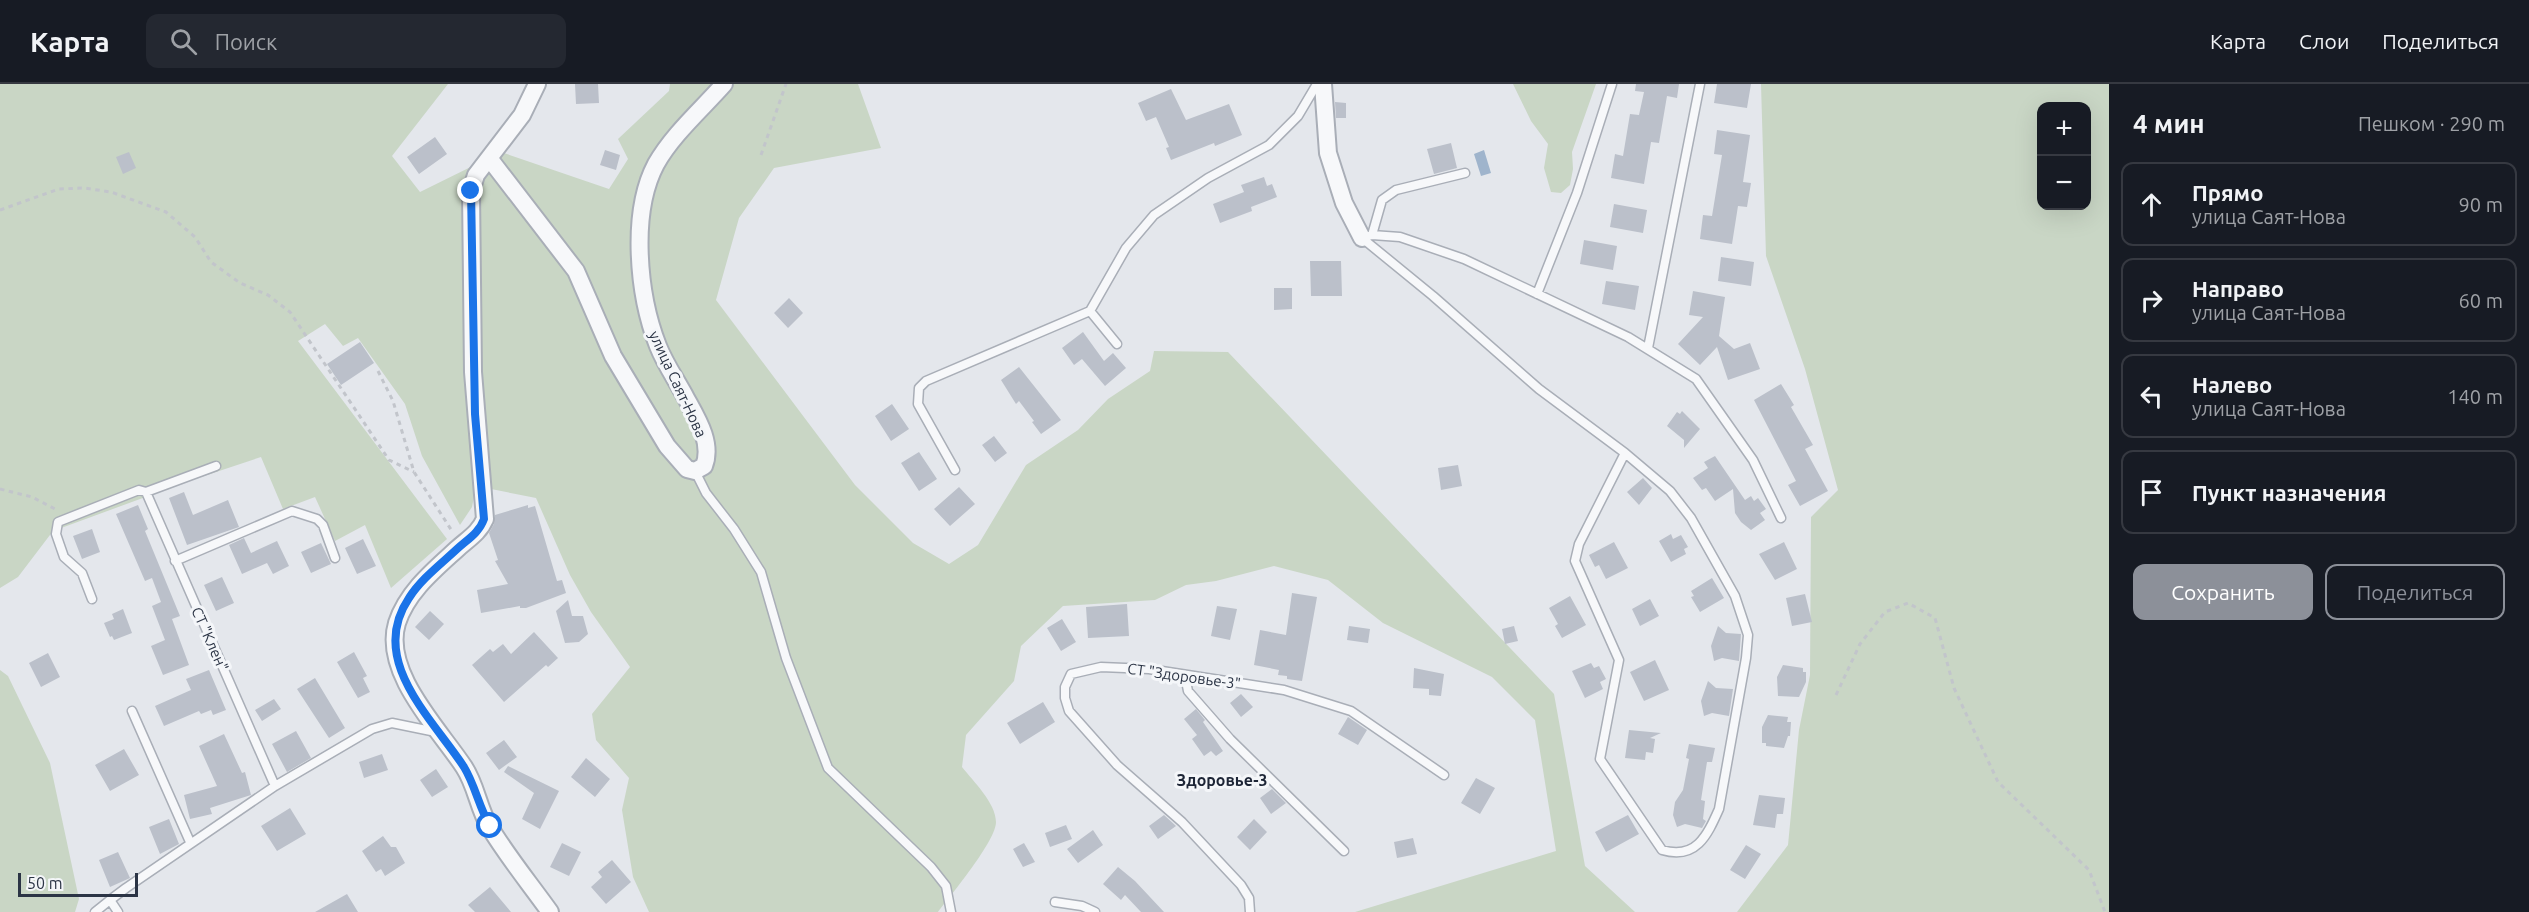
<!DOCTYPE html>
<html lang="ru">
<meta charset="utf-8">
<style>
:root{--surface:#171b24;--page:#242831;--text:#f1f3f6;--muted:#9ea1a6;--line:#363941;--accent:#8c9099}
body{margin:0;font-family:Ubuntu,sans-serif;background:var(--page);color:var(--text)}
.controls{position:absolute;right:18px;top:18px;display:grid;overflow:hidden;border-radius:12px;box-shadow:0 6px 24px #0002}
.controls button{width:54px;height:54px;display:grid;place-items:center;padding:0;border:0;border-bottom:2px solid var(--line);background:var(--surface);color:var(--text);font:30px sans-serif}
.scale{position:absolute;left:18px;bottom:15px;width:120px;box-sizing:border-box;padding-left:6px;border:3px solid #2b3445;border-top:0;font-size:16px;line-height:21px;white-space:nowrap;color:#2b3445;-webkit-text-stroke:4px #f4f6f9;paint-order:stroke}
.stop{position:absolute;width:18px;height:18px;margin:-14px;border:4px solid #1a73e8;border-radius:50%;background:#fff}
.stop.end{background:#1a73e8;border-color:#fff;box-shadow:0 2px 6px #0008}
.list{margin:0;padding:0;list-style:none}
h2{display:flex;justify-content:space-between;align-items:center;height:78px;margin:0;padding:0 24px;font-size:26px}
h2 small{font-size:20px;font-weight:400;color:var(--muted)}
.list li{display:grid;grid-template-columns:39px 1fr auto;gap:18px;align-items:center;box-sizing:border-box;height:84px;margin:0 12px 12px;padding:0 12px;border:2px solid var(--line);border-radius:12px}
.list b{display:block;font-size:22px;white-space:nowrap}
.list p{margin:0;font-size:20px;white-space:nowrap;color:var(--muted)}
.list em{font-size:20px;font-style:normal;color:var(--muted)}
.actions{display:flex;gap:12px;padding:18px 24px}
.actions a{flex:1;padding:14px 0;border:2px solid var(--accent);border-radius:12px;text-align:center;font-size:21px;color:var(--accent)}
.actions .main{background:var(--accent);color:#fff}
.icon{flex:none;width:33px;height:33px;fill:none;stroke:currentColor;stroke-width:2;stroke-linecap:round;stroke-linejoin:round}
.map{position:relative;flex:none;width:2109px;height:828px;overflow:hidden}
header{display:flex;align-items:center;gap:36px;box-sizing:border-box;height:84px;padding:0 30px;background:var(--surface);border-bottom:2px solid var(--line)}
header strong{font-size:28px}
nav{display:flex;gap:33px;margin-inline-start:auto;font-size:21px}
.search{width:420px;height:54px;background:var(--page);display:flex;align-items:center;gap:15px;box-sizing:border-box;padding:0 21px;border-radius:12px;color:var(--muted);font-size:22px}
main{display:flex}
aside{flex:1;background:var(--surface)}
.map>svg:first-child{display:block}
</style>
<header>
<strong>Карта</strong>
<div class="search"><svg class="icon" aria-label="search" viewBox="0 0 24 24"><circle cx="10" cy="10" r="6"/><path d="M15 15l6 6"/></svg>Поиск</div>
<nav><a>Карта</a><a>Слои</a><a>Поделиться</a></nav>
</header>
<main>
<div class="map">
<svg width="2109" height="828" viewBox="0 0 2109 828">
<rect width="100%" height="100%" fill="#e4e7ec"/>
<path fill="#c9d6c5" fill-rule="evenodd" d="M0 0H448L392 72 420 108 501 68 609 105 628 75 618 55 669 7 670 0H858L881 64 774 84 739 134 716 216 855 401 913 459 949 480 978 461 1026 381 1078 346 1108 315 1150 287 1154 267 1228 268 1554 610 1585 782 1635 828H1355L1556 767 1535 636 1492 593 1383 539 1328 496 1274 482 1216 497 1186 501 1155 516 1063 522 1021 562 1014 597 966 651 962 683C973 697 996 719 996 738 996 757 951 811 938 828H649L633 793 622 726 629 694 596 656 592 630 630 583 591 528 570 491 536 414 476 402 472 423 460 441 422 372 405 320 358 254 343 262 325 240 298 257 447 455 391 504 365 441 335 457 315 413 283 425 261 373 189 397 53 447 18 493 0 504Z
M1513 0H1596L1572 68 1573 85 1570 101 1561 109 1551 108 1544 84 1548 60 1531 37Z
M1761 0H2109V828H1737L1788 761 1799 646 1810 591 1811 433 1838 406 1805 285 1766 172ZM2042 22H2086V122H2042Z
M0 586 8 592 50 679 79 815 75 828H0Z"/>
<path fill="#9fb4cc" d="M1484 66 1491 89 1481 92 1474 70Z"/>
<path fill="#bbc0ca" d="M575 0H598L599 19 576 20Z
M1636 0H1679L1677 14 1667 12 1659 59 1651 58 1644 100 1611 94 1615 70 1623 72 1630 30 1639 31 1644 8 1635 7Z
M1717 0H1751L1747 24 1714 19Z
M1171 5 1186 36 1229 20 1242 51 1215 62 1214 59 1171 76 1166 64 1169 63 1156 33 1146 37 1138 19Z
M1335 18 1346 19V34H1336Z
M1717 46 1750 51 1743 98 1751 99 1747 123 1738 122 1732 160 1700 155 1703 131 1712 132 1722 71 1714 70Z
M435 53 447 70 419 90 407 73Z
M1451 59 1457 84 1434 90 1427 65Z
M605 66 620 71 616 86 600 81Z
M129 68 136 84 123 90 116 73Z
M1264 93 1267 102 1272 100 1277 113 1251 123 1252 127 1220 139 1213 120 1244 108 1241 101Z
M1614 120 1647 126 1643 149 1610 143Z
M1584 156 1617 162 1613 186 1580 180Z
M1721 173 1754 178 1751 202 1718 197Z
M1310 177H1341L1342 212H1311Z
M1606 197 1639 202 1635 226 1602 220Z
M1274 204H1292V225L1274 226Z
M1693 207 1725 213 1719 252 1734 265 1750 259 1760 285 1728 296 1717 263 1700 281 1678 260 1703 233 1689 231Z
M789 214 803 229 788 244 774 229Z
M1083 248 1104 277 1113 269 1126 284 1105 302 1082 275 1074 281 1062 264Z
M360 258 374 279 341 301 327 280Z
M1019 283 1061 336 1041 350 1032 338 1034 337 1019 317 1016 320 1001 296Z
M1781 300 1794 321 1791 323 1813 361 1805 365 1828 407 1800 422 1788 401 1796 397 1754 316Z
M892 320 909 345 891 357 875 332Z
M1682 327 1700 345 1684 364V356L1667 342 1677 328 1680 330Z
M994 352 1007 369 995 378 982 361Z
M919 368 937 395 919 407 901 379Z
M1715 372 1745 416 1751 412 1754 417 1758 414 1766 425 1760 429 1765 436 1751 446 1741 438 1735 429 1733 405 1715 417 1706 404 1702 406 1693 394 1708 384 1704 378Z
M1458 381 1462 402 1441 406 1438 384Z
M1643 394 1652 404 1639 421 1627 408Z
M959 403 975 420 950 442 934 425Z
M184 408 193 431 228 416 239 443 187 461 169 414Z
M138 421 148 445 145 447 180 532 172 535 189 581 163 591 151 562 165 556 152 522 161 518 152 494 145 497 116 430Z
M528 421V424L535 422 557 497 562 496 566 509 526 524H520V522L481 529 477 506 508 500 495 477 498 476 489 449 494 440 495 431Z
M92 445 100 468 82 475 73 452Z
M1671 450 1673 455 1681 451 1688 463 1684 465 1686 470 1671 478 1659 457Z
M244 454 251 469 277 457 289 482 273 490 267 479 242 490 229 461Z
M363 455 376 482 357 490 345 464Z
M1614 458 1628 484 1606 495 1599 481 1595 483 1589 471Z
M1784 458 1797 485 1775 496 1759 470Z
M321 459 331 480 311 489 301 468Z
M222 493 234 519 216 527 204 501Z
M1712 494 1724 514 1700 528 1691 513 1694 512 1691 507Z
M1292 509 1317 513 1302 597 1287 595V592L1278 591 1279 586 1254 581 1260 546 1286 551Z
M1805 510 1812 538 1792 542 1786 514Z
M1570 512 1586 541 1562 554 1555 542 1558 540 1549 524Z
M1650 515 1659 532 1640 542 1632 525Z
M568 516 572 532H583L588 550 579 558 565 559 556 527Z
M1127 520 1129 552 1088 554 1086 523Z
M1217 522 1237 525 1230 556 1211 552Z
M123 525 132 549 114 556 112 552 110 553 104 539 114 535 112 530Z
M430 527 444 540 429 556 415 543Z
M1062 535 1076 558 1061 567 1047 544Z
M1349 542 1370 545 1368 559 1347 556Z
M1514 542 1518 557 1505 560 1502 545Z
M1718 542 1726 549 1741 550 1739 577 1722 574 1714 577 1711 562Z
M534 548 558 574 548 583 546 581 504 618 472 581 490 565 493 568 503 560 511 570Z
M354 568 367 592 363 594 370 608 358 614 337 578Z
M48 569 60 593 41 603 29 579Z
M1655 576 1669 606 1644 617 1630 588Z
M1591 579 1594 584 1599 582 1606 595 1600 598 1603 605 1585 614 1572 587Z
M1783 581 1803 584V588H1806V598L1799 613 1778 612 1777 593Z
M1414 584 1444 590 1441 612 1429 611V605L1413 604Z
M209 586 226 626 213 631 211 626 201 630 199 627 164 642 155 622 191 606 186 595Z
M315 594 345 644 329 654 297 605Z
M1708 597 1716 604 1733 605 1729 632 1712 629 1704 632 1701 617Z
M1241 610 1253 623 1241 633 1230 619Z
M274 615 281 625 262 637 255 626Z
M1043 618 1055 638 1020 660 1007 639Z
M1196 625 1205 636 1203 638 1223 667 1216 672 1211 667 1204 672 1192 655 1197 651 1184 635Z
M1768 631 1788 633 1787 638H1791L1790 652H1788L1784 664 1766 662V659H1762V643Z
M1348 633 1367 646 1358 661 1338 650Z
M1629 646 1661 649 1650 654 1655 655 1653 669 1646 668 1645 676 1625 674Z
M296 647 311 674 287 688 272 660Z
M224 650 242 689 245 688 251 711 210 724 212 730 190 735 184 711 217 702 199 662Z
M504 656 517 673 499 686 486 669Z
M1689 660 1715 664 1712 678H1707L1701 716 1705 717 1703 735 1706 737 1702 744 1685 740 1677 743 1673 731 1675 718 1683 706 1689 675 1686 674Z
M124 665 139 691 110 707 95 681Z
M382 670 388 686 364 694 359 678Z
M586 674 610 695 595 713 571 693Z
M508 682 559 707 540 745 522 735 534 709 504 688Z
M436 685 448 703 432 713 420 696Z
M1476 694 1495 704 1480 730 1461 719Z
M1272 705 1286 719 1271 730 1260 714Z
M1759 711 1785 714 1783 730H1777L1775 744 1753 741Z
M290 724 306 750 277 767 261 742Z
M1164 731 1176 742 1158 755 1149 742Z
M1628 731 1639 750 1606 768 1595 748Z
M169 735 179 760 160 770 149 743Z
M1254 735 1267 748 1250 766 1237 753Z
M1066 741 1072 755 1050 763 1045 749Z
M1093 746 1103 761 1078 779 1067 765Z
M383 752 391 763H396L405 779 385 792 381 785 376 788 362 767Z
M1413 754 1417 770 1397 774 1394 758Z
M562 759 581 768 569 792 550 783Z
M1024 759 1035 778 1023 783 1013 765Z
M1746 761 1761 770 1745 795 1730 786Z
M118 768 130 794 110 803 99 776Z
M612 776 631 798 606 820 591 803 602 793 598 788Z
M1118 783 1135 797 1164 828H1141L1125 811 1121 816 1103 800Z
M490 803 511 828H475L468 821Z
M347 810 358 828H315Z"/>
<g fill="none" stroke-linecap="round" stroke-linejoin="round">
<defs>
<path id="lane" d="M1372 151 1382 116 1396 106 1465 89
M1362 154 1433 212 1539 305 1625 369 1670 407 1691 434 1735 512 1748 551 1746 574 1719 725C1707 752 1696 776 1662 766L1600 675 1619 576 1575 477 1579 460 1625 369
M1362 154 1372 151 1400 153 1464 175 1628 253 1696 295 1753 376 1781 434
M1537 210 1577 109 1612 0
M1117 260 1090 227 1126 164 1154 131 1208 94 1269 61 1298 32 1317 0
M1648 264 1700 0
M955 386 918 320 919 304 926 297 1090 227
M695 387 706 409 734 445 761 488 786 574 828 684 931 783 946 802 951 828
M146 408 275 702
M175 477 292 427 317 435 323 441 335 474
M92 515 82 489 64 473 56 450 58 438 139 406 146 408 216 382
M1185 592 1188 607 1230 655 1344 767
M132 627 190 758
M1055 818 1082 822 1095 828
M95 828 110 816
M118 828 110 816 126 804 275 702 372 645 392 639 436 648
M1250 828 1249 814 1241 801 1182 738 1117 681 1069 627 1065 614V603L1071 590 1101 583 1149 585 1284 606 1351 627 1444 691"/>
<path id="street" d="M537 0 522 31 476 91 471 107 473 288 485 435C479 449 468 455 457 465 434 486 407 508 397 539 382 588 439 645 464 683 476 701 478 723 489 742 507 772 530 800 550 828
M1323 0 1328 69 1344 119 1362 154
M489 74 576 187 613 272 667 362 687 385 695 387 704 382C713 359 697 334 686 314 677 297 665 280 658 262 638 211 630 129 656 80 673 50 702 25 724 0"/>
</defs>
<use href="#lane" stroke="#a9aeb7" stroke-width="11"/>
<use href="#street" stroke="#a9aeb7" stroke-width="20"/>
<path stroke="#c2c5cb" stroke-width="3" stroke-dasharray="4.5 4.5" stroke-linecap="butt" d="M761 71 786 0
M0 126 59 105 84 104 111 108 166 128 195 153 211 178 240 199 268 211 290 228 389 376 414 388
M378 287 393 317 414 388 452 447
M0 405 32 413 57 426
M1836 611 1860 560 1885 528 1908 519 1935 534 1954 604 1998 698 2089 786 2105 828"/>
<use href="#lane" stroke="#f7f8fa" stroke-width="8"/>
<use href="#street" stroke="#f7f8fa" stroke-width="16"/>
</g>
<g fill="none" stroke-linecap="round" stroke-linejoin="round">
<path stroke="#1a73e8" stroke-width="8" d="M471 107 475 330 484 435C479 449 468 455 457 465 441 480 421 495 409 514 367 576 432 634 464 683 475 701 479 723 490 742"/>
</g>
<g text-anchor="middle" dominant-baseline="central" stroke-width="6" stroke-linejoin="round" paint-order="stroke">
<g font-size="15" fill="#2b3445" stroke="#f4f6f9">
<text transform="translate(678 300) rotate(65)">улица Саят-Нова</text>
<text transform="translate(210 555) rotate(66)">СТ "Клен"</text>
<text transform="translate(1184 592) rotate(8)">СТ "Здоровье-3"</text>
</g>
<g font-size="16" font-weight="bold" fill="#1d2536" stroke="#f4f6f9">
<text x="1222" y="696">Здоровье-3</text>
</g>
</g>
</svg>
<div class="controls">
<button>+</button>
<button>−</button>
</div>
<div class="scale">50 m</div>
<div class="stop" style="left:490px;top:742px"></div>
<div class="stop end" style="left:471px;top:107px"></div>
</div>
<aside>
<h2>4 мин<small>Пешком · 290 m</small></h2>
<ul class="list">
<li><svg class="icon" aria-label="ahead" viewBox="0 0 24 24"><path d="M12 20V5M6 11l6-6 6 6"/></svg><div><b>Прямо</b><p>улица Саят-Нова</p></div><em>90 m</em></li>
<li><svg class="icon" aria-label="right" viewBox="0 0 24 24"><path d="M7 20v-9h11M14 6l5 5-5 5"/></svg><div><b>Направо</b><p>улица Саят-Нова</p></div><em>60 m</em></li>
<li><svg class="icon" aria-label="left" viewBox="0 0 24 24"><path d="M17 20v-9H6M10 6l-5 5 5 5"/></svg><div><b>Налево</b><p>улица Саят-Нова</p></div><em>140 m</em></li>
<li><svg class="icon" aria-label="arrive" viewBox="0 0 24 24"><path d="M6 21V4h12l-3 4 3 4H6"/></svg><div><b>Пункт назначения</b></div></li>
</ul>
<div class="actions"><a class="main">Сохранить</a><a>Поделиться</a></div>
</aside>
</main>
